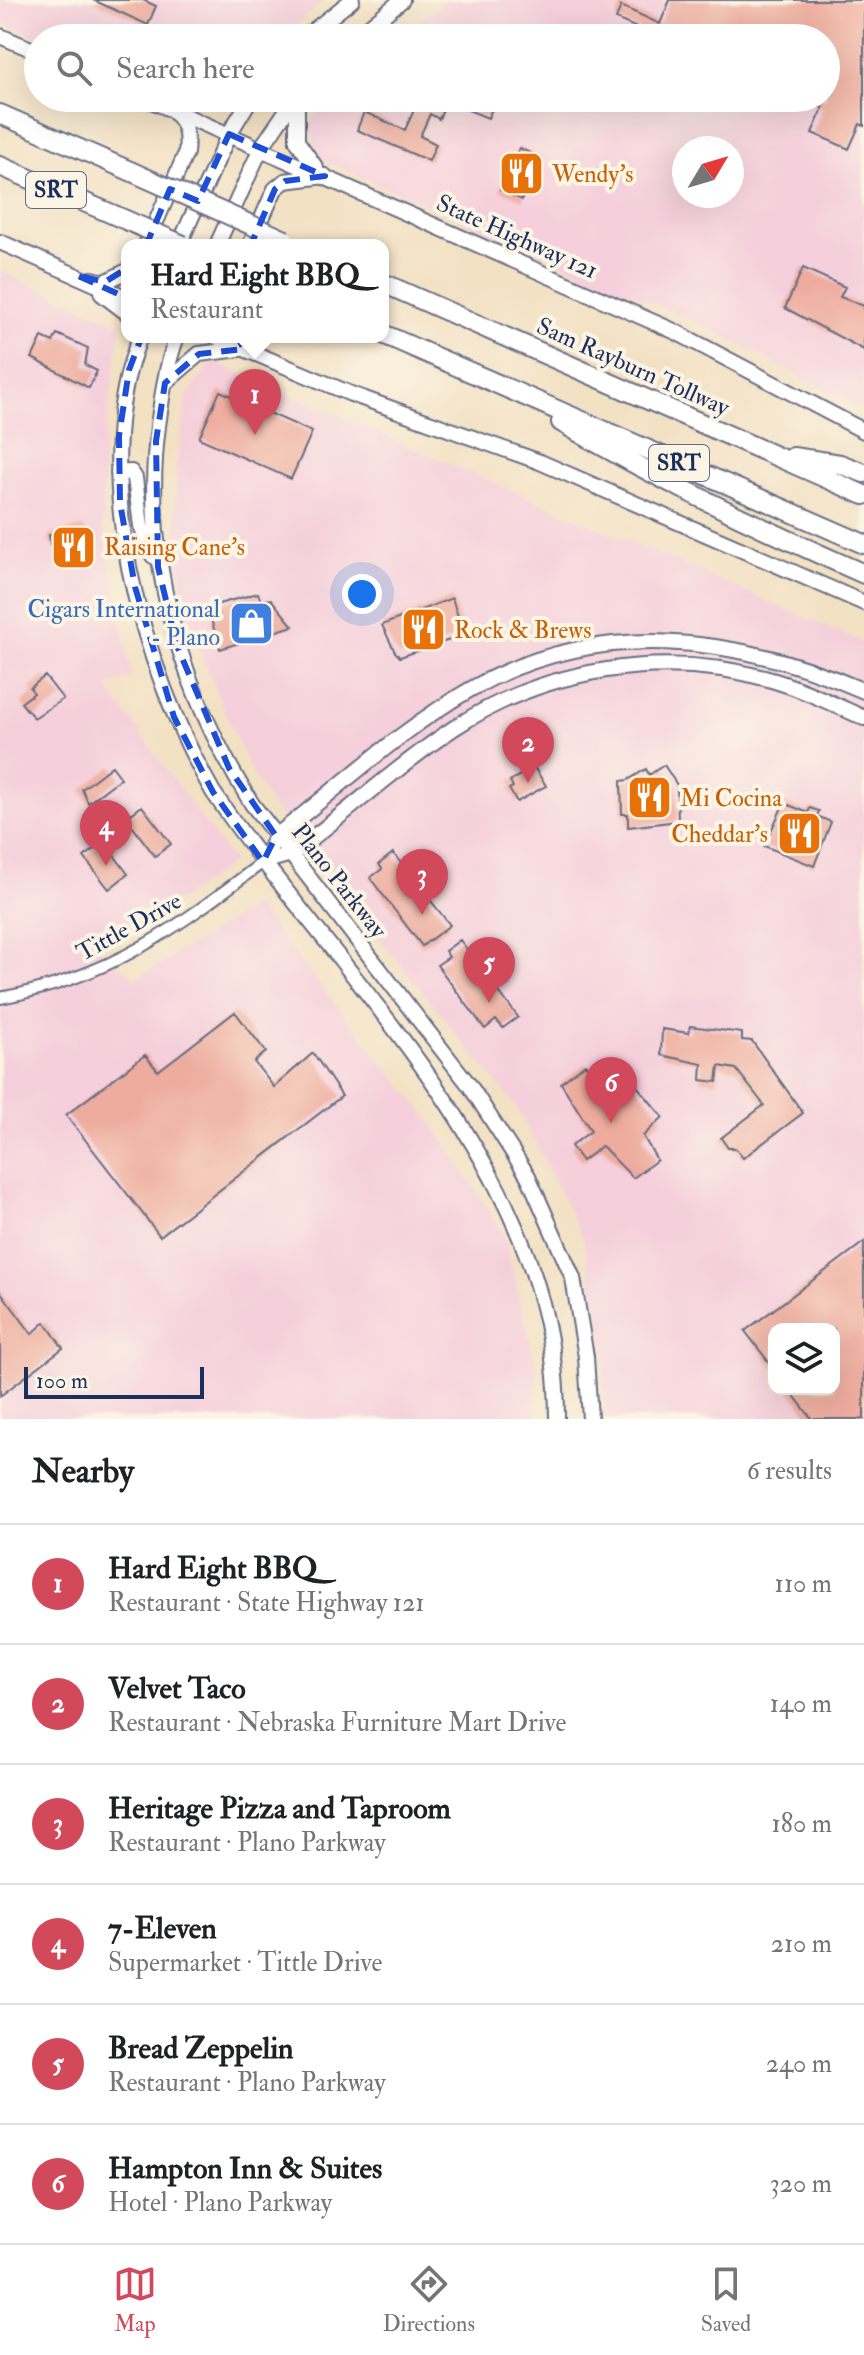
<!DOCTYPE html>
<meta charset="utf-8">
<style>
:root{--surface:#fff;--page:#f2f2f2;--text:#202124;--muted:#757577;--line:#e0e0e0;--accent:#d1495b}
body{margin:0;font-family:"IM FELL Double Pica",serif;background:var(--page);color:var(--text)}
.controls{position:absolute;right:24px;bottom:24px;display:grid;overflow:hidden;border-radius:16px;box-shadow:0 8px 32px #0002}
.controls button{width:72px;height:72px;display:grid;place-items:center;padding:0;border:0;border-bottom:2px solid var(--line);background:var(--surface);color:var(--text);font:40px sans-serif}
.compass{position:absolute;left:672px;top:136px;width:72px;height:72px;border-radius:50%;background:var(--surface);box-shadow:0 8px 32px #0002;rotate:52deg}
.scale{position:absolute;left:24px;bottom:20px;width:180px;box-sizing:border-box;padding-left:8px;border:4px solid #1b2f5e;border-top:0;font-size:22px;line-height:28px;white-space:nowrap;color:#1b2f5e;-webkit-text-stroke:6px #fcf5e5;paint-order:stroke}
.you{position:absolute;left:362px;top:594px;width:28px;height:28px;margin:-20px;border:6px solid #fff;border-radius:50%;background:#1a73e8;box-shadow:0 0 0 12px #1a73e833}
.badge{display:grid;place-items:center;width:52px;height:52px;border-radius:50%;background:var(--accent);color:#fff;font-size:26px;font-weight:700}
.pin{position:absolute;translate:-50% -66px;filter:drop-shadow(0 2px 4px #0008)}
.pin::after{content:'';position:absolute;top:42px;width:28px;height:24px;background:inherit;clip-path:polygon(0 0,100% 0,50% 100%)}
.popup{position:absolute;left:121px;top:239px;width:268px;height:104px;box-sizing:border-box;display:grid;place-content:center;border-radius:16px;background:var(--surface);filter:drop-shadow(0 2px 6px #0005);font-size:26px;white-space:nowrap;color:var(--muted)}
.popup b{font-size:30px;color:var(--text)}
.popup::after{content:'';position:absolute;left:50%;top:100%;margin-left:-16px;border:16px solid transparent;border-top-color:var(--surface)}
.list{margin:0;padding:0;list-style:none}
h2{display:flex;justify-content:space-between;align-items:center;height:104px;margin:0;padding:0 32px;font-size:34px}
h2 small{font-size:26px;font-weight:400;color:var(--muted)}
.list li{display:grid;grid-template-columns:52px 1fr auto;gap:24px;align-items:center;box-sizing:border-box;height:120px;padding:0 32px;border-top:2px solid var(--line)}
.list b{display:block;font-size:30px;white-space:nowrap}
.list p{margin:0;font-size:26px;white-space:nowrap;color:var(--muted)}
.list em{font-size:26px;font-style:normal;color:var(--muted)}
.icon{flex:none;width:44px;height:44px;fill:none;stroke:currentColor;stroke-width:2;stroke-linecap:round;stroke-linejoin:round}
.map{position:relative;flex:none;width:864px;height:1419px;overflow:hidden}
.search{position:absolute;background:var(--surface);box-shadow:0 8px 32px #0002;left:24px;right:24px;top:24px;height:88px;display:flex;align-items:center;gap:20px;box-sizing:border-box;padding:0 28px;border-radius:44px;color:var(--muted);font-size:30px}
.sheet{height:824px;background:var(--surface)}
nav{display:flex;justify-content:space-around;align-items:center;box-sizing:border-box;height:112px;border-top:2px solid var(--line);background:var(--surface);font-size:22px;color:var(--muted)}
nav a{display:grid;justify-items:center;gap:4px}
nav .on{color:var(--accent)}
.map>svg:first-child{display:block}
</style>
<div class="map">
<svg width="864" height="1419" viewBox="0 0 864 1419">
<rect width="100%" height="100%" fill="#fcf5e5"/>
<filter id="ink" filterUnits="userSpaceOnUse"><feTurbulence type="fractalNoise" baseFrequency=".0125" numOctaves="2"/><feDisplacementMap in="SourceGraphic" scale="16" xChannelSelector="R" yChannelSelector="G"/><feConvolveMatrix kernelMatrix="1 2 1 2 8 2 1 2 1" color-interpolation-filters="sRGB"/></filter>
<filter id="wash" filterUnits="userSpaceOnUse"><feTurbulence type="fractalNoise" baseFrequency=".006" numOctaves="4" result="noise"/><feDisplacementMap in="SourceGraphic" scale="32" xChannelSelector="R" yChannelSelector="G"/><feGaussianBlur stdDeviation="1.8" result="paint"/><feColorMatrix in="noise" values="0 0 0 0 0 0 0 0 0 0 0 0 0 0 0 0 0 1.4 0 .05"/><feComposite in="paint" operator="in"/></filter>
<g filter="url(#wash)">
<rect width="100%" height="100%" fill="#f3e1c4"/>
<path fill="#f5cfdb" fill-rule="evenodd" d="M0 0H325L281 38H40L0 22Z
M447 0H864V410L698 323 320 159 309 125 327 98H826V38H397ZM684 148H732V196H684Z
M0 271 121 325 103 448V531L132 677 107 687 233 862 179 900 115 934 99 950 136 979 255 906 434 1125 503 1233 537 1369 535 1419H0Z
M212 361 864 643V1419H606L602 1333 583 1238 518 1109 269 802 246 761 185 617 176 534V466L187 397ZM774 1329H834V1389H774Z"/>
<g id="blocks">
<path fill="#eeac9e" d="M93 0H143L156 6 148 25Z
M670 0H864V126L860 124 849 149 812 133 823 108 799 98H826V38H660L616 19 621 6 660 24Z
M393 98H448L439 119 430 114 420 136 436 144 429 161 357 130 364 112 405 130 415 108Z
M473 98H497L488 118 468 110Z
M519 148 541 158 522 200 500 190Z
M803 268 845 287 840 297 864 306V350L785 308Z
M57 334 88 348 85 365 97 371 89 388 32 358 42 337 53 342Z
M220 391 312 432 291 479 199 438Z
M84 527 91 551 89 564 80 565 79 558 58 561 55 543 50 544 49 535Z
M258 593 261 601 271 599 293 626 220 649 211 619 219 616 215 605Z
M452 598 464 635 400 657 395 652 382 625Z
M45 676 63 699 34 718 21 703 34 693 30 688Z
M664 765 677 785 678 821 628 827V814H622L621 781 628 780 646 769 649 775Z
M112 766 121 778 88 803 82 789Z
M534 767 546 786 517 802 509 789 513 787 510 781Z
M784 803 808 813 810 808 819 811 817 816 831 822 814 866 764 846Z
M142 806 171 844 155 856 126 818Z
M104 842 128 874 109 889 84 857Z
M393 853 450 925 422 946 370 878 382 869 379 864Z
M460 940 518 1017 503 1028 496 1020 485 1029 437 965 449 957 445 951Z
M235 1012 266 1052 254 1062 274 1087 313 1053 342 1096 160 1236 66 1115 145 1055 158 1071Z
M690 1026 742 1033V1040L752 1041 803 1113 743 1158 735 1148H728L721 1138 764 1105 736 1069 719 1066 717 1082 701 1080 702 1064 661 1055 662 1029 689 1033Z
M585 1064 612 1094 631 1079 663 1117 643 1136 657 1160 633 1178 602 1146 582 1161 571 1146 591 1131 561 1083Z
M864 1242V1419H812L789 1389H834V1329H774V1369L745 1331Z
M0 1291 32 1334 45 1322 63 1348 0 1396Z"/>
</g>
</g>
<g filter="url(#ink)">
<use href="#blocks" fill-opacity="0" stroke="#676d82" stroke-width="2"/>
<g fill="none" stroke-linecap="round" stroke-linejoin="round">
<defs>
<path id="street" d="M0 998C112 977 175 929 263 862"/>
<path id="secondary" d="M0 36 38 52
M304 38 352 0
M355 38 402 0
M145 98 676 332 864 431
M297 98V141L316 168
M0 242 127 298
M146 245 186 153C188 135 186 123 173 111
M179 245 229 134 251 98
M217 245 261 148 295 98
M250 245 275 189 285 181 325 176
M92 279 105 282 127 271
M102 294 127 313
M140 337C85 474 143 670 213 792 344 985 558 1169 557 1419
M177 337C166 365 162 397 158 426 141 560 181 691 252 804L470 1086 528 1176 573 1278 586 1357 590 1419
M216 337 351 394 540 462 864 603
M165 383 199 354 240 349
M118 473 131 472 135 478 141 526 153 556
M263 862 276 836C340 787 401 729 471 689 598 618 736 635 864 691
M263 862 291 854C346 814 397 766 454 728 545 668 663 650 768 679 801 688 833 704 864 718"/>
<path id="highway" d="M0 114 130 171
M0 166 112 214
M383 283 864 495
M383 334 864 544
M561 422C658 480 760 528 864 574
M793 457 840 464 864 473"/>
</defs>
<use href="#street" stroke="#676d82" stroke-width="14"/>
<use href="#secondary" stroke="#676d82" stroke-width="18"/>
<use href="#highway" stroke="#676d82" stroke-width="22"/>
<use href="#street" stroke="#fff" stroke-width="10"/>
<use href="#secondary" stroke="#fff" stroke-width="14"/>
<use href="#highway" stroke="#fff" stroke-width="18"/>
<defs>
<path id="highway-bridge" d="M130 171 285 240
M112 214 183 245"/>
</defs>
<use href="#highway-bridge" stroke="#676d82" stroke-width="22" stroke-linecap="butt"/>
<use href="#highway-bridge" stroke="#fff" stroke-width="18"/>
</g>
</g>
<path fill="none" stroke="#1d4ed8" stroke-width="6" stroke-dasharray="16 10" stroke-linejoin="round" d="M229 134 325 176 285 181 275 189 228 298 231 325 244 349 199 354 165 383 156 441 158 567 177 646 229 768 276 836 263 862 213 792 174 717 135 587 120 503 119 436 129 370 152 309 76 275 105 282 140 260 170 189 198 201Z"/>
<defs>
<symbol id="restaurant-square" viewBox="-11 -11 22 22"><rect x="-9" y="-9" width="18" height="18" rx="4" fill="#e8710a" stroke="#fcf5e5"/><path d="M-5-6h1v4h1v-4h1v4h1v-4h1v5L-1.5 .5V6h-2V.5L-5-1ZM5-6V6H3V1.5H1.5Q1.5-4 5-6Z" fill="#fff"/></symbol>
<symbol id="shop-square" viewBox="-11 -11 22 22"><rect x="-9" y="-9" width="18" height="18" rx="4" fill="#3f7fe0" stroke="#fcf5e5"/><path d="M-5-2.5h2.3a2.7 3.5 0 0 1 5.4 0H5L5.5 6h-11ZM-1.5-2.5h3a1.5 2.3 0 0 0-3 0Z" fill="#fff"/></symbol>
</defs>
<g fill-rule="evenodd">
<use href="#restaurant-square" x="496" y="148" width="51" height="51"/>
<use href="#restaurant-square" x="48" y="522" width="51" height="51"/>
<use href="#shop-square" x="226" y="598" width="51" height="51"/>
<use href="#restaurant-square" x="398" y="604" width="51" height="51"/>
<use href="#restaurant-square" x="624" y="772" width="51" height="51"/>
<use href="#restaurant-square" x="774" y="808" width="51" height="51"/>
</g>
<g text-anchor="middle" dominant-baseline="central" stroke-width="8" stroke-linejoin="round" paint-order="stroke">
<g fill="#fcf5e5" stroke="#5e6a86" stroke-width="2">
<rect x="26" y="172" width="60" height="36" rx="6"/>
<rect x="649" y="445" width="60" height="36" rx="6"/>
</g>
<g font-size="22" font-weight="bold" fill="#1b2f5e">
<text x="56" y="190">SRT</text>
<text x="679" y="463">SRT</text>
</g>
<g font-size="24" fill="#c56008" stroke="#fcf5e5" text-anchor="start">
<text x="552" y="174">Wendy's</text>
<text x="104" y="547">Raising Cane's</text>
<text x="454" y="630">Rock &amp; Brews</text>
<text x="680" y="798">Mi Cocina</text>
<text x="768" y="834" text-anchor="end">Cheddar's</text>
</g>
<g font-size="24" fill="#1b2f5e" stroke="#fcf5e5">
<text transform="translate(517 237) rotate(24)">State Highway 121</text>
<text transform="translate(633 367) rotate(24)">Sam Rayburn Tollway</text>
<text transform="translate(339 881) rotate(52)">Plano Parkway</text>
<text transform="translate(129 927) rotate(-29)">Tittle Drive</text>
</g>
<g font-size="24" fill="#366cbe" stroke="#fcf5e5" text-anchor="end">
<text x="220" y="609">Cigars International<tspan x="220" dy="28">- Plano</tspan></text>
</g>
</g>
</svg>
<div class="controls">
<button><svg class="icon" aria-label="layers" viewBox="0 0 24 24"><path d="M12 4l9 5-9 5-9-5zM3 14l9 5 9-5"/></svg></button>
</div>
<svg class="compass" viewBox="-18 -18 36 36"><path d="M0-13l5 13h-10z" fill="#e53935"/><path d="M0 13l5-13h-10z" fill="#757577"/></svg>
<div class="scale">100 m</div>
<div class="you"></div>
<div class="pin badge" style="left:255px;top:435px">1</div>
<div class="popup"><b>Hard Eight BBQ</b>Restaurant</div>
<div class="pin badge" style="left:528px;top:783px">2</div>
<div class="pin badge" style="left:422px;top:915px">3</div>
<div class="pin badge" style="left:106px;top:866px">4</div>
<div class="pin badge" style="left:489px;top:1003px">5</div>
<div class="pin badge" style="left:611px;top:1123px">6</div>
<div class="search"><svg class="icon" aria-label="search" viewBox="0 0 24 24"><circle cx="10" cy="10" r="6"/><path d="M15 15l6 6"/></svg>Search here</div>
</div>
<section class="sheet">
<h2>Nearby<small>6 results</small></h2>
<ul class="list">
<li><span class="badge">1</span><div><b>Hard Eight BBQ</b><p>Restaurant · State Highway 121</p></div><em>110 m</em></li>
<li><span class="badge">2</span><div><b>Velvet Taco</b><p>Restaurant · Nebraska Furniture Mart Drive</p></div><em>140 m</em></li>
<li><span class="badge">3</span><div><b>Heritage Pizza and Taproom</b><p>Restaurant · Plano Parkway</p></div><em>180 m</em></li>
<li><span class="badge">4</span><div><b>7-Eleven</b><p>Supermarket · Tittle Drive</p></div><em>210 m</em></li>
<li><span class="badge">5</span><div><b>Bread Zeppelin</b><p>Restaurant · Plano Parkway</p></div><em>240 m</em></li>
<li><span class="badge">6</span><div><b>Hampton Inn &amp; Suites</b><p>Hotel · Plano Parkway</p></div><em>320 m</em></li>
</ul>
</section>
<nav>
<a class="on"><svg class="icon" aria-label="map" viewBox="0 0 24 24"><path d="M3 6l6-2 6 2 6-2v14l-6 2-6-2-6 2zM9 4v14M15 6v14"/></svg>Map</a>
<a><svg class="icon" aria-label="directions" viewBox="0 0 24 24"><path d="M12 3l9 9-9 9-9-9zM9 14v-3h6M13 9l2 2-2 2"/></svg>Directions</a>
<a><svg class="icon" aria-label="saved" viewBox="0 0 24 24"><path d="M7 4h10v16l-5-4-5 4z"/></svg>Saved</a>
</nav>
